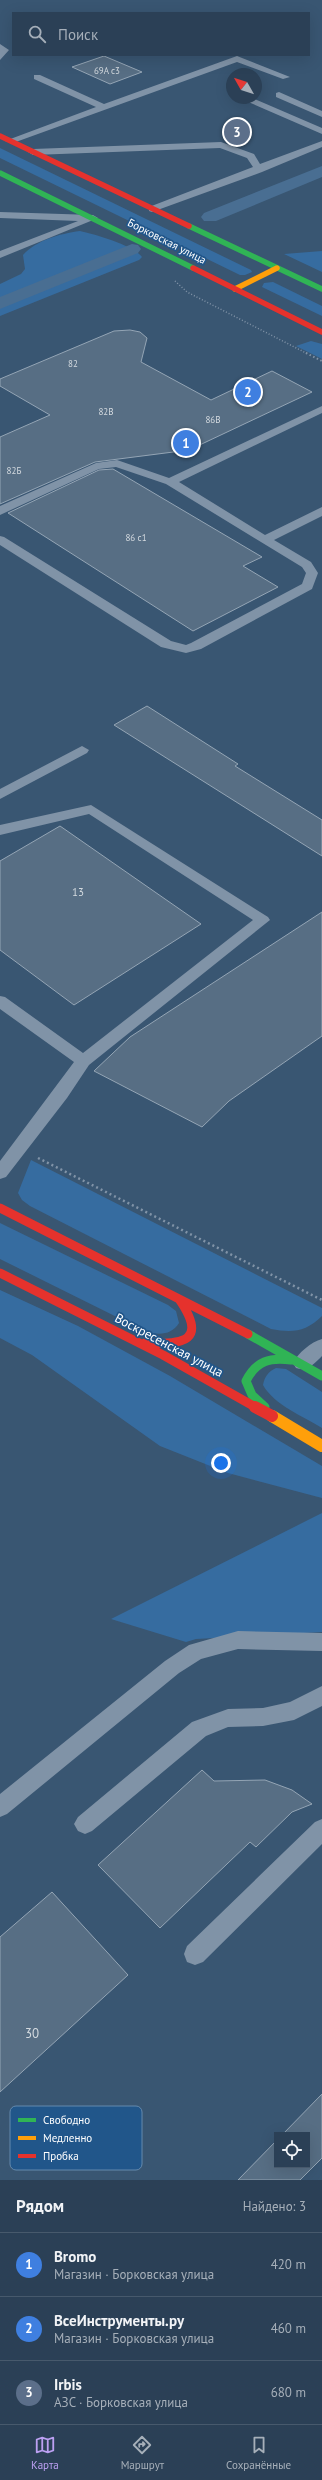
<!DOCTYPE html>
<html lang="ru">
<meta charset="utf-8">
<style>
:root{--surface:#2b4056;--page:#33475c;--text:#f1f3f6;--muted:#a6afb9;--line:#47596c;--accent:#bca0f2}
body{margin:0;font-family:"PT Sans",sans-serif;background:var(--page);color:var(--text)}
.controls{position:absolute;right:12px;bottom:12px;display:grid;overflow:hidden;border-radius:0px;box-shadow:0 4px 16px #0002}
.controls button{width:36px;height:36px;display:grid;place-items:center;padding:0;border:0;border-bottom:1px solid var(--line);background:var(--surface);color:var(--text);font:20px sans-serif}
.compass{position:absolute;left:226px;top:68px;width:36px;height:36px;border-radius:50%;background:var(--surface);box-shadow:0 4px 16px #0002;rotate:309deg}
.you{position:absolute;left:221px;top:1463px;width:14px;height:14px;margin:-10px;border:3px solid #fff;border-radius:50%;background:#1a73e8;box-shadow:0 0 0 6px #1a73e833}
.badge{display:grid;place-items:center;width:26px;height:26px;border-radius:50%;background:var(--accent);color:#fff;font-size:13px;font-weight:700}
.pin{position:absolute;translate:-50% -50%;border:2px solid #fff;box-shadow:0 1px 4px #0006}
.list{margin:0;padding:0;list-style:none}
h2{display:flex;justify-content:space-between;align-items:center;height:52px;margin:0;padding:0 16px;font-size:17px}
h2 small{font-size:13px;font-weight:400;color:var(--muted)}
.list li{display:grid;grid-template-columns:26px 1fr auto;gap:12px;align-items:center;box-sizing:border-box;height:64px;padding:0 16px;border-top:1px solid var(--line)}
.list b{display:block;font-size:15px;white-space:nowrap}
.list p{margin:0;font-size:13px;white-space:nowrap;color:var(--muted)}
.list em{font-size:13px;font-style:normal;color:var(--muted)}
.icon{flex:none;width:22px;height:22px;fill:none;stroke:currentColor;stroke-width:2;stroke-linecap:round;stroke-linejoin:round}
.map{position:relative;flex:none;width:322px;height:2180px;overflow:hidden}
.search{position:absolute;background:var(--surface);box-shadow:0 4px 16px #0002;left:12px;right:12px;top:12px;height:44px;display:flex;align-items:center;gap:10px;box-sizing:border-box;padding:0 14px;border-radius:0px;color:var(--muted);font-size:15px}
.sheet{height:244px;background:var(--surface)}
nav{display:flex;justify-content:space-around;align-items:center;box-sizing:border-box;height:56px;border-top:1px solid var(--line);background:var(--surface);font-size:11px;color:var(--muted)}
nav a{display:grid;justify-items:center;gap:2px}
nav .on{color:var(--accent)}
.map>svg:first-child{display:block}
</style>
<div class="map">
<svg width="322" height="2180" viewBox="0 0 322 2180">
<rect width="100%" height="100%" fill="#395672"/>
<path fill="#366ca0" d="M0 148 251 270 252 272 245 275H240L0 158Z
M80 231C94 234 133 245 142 257L139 260 0 316V284L21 274 25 269 23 255C37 240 59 234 80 231Z
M322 251V272L284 254Z
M273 282 322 306V316L262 287 264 283Z
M311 341 322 344V359L296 346Z
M31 1160 322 1308V1316C306 1332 292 1333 271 1329L30 1206 22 1200 18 1193Z
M0 1223 168 1305 176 1311 179 1323C171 1336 157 1335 145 1331L0 1259Z
M0 1290 78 1326 170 1376 322 1466V1498L228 1473 160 1446 32 1355 0 1338Z
M276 1368 286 1369 322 1392V1428C303 1416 274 1405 263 1385 265 1376 268 1372 276 1368Z
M322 1513V1632L196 1639 186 1642 111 1619Z"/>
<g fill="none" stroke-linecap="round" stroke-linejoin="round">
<path fill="#496e92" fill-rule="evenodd" d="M322 166V177L216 221H204L201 217 204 213Z
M132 244 138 245 141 249 138 253 0 309V297Z"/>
</g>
<path fill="#576e84" stroke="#94a5b5" d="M104 56 142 72 110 84 72 67Z
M130 330 140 332 147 338 141 362 211 400 272 371 312 392 189 450 95 462 0 504V437L50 415 0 386V379L114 331Z
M113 469 262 557 243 566 278 587 193 631 8 513 99 470Z
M147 706 238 764 235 766 322 820V856L114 725Z
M60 826 201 924 74 1005 0 950V861Z
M322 912V1036L229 1101 202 1127 94 1071 130 1037Z
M202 1770 214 1781 265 1780 292 1790 312 1804 292 1812 256 1847 250 1842 160 1928 98 1865Z
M52 1892 128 1975 0 2092V1937Z
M322 2094V2158L300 2180H238L277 2140V2165H307V2135H282Z"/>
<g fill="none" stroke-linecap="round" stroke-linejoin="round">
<path stroke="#8093a7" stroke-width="1.5" stroke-dasharray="1 2" stroke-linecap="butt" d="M175 281 187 292 308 354"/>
<path stroke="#8093a7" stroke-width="2" stroke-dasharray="1.5 2.5" stroke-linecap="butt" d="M306 353 322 361"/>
<path stroke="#8093a7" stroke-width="2.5" stroke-dasharray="2 3" stroke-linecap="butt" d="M38 1158 322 1300"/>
<path fill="#8093a7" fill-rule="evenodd" d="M0 44 9 50 0 60Z
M237 56 290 77 283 79 237 62 13 143 5 141 96 107 34 79V75H40L104 104Z
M279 92 322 111V117L276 97V93Z
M239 98H252L322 128V134Z
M322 141V147L262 172 152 212 149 211V207L253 167 247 158 220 148 33 155 28 152 33 149 221 142 254 154 260 164Z
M0 212 93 215 98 218 0 258V251L78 221 0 218Z
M322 406V413L179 482 265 535 322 507V516L274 540 311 562 318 573 312 589 201 649 186 653 161 647 0 545V536L4 537 171 641 186 645 191 643 302 584 306 573 302 567 166 484 116 467 99 469 0 515V506L96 463 117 460 169 478Z
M82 746 89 750 87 753 0 799V789Z
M91 805 268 917 270 920 89 1065 67 1098 6 1177 0 1179V1161L74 1062 0 1009V996L5 997 83 1053 253 920 89 814 0 835V825Z
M322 1339V1356C314 1364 307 1372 296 1368L293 1363C298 1353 311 1342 322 1339Z
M238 1631 322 1633V1651L238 1649 201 1659 179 1673 7 1814 0 1817V1794L165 1661 189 1645Z
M322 1686V1706L294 1720 263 1726 228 1727 206 1736 92 1831 85 1834 78 1831 74 1824 78 1817 192 1722 228 1709 263 1708 290 1702Z
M322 1819V1844L203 1962 195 1965 187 1962 184 1954 187 1946 315 1822Z"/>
<path stroke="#30b455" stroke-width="5.5" d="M0 173 193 268
M189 226 322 289"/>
<path stroke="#30b455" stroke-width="9" d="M248 1334 322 1376
M265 1407 252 1395 246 1381C256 1361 270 1357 291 1360"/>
<path stroke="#ff9f0a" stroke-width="5.5" d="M235 289 277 268"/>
<path stroke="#ff9f0a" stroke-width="12" d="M272 1416 322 1446"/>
<path stroke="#e5322d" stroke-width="5.5" d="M0 136 189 226
M193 268 322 332"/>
<path stroke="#e5322d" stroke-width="9" d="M0 1208 248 1334
M0 1273 163 1355 257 1408
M145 1343C184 1345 208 1341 179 1299"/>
<path stroke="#e5322d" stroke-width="12" d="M255 1407 272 1416"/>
</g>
<g text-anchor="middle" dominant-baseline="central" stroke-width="3.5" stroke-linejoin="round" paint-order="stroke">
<g font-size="9" fill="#d5dbe0">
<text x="107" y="70">69А с3</text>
<text x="73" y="363">82</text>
<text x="106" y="411">82В</text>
<text x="213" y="419">86В</text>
<text x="14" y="470">82Б</text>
<text x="136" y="537">86 c1</text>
</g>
<g font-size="11" fill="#fff" stroke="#21568a">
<text transform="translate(167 241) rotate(27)">Борковская улица</text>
</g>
<g font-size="11" fill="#d5dbe0">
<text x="78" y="892">13</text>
</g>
<g font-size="13" fill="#fff" stroke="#21568a">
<text transform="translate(169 1345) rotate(28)">Воскресенская улица</text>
</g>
<g font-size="13" fill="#d5dbe0">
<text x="32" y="2033">30</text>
</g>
</g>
<rect x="10" y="2106" width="132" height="64" rx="6" fill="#21568a" stroke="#6489ad" stroke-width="1"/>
<rect x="18" y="2118" width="18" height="4" fill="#30b455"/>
<rect x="18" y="2136" width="18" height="4" fill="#ff9f0a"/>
<rect x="18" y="2154" width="18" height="4" fill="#e5322d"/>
<g font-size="11" fill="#fff">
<text x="43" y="2124">Свободно</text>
<text x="43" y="2142">Медленно</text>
<text x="43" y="2160">Пробка</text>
</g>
</svg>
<div class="controls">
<button><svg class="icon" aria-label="locate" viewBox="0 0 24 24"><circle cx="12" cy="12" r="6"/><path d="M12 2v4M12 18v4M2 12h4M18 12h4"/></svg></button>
</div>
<svg class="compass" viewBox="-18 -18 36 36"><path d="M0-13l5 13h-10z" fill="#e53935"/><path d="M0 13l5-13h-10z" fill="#a6afb9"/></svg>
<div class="you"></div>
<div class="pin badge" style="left:186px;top:443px;background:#3f7fe0">1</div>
<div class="pin badge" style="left:248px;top:392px;background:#3f7fe0">2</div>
<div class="pin badge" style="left:237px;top:132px;background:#5c6f8a">3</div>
<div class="search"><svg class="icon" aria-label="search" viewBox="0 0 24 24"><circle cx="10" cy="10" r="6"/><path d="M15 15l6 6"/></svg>Поиск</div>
</div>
<section class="sheet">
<h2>Рядом<small>Найдено: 3</small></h2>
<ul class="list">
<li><span class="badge" style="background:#3f7fe0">1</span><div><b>Bromo</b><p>Магазин · Борковская улица</p></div><em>420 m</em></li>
<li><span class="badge" style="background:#3f7fe0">2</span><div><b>ВсеИнструменты.ру</b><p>Магазин · Борковская улица</p></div><em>460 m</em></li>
<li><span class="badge" style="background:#5c6f8a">3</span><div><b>Irbis</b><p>АЗС · Борковская улица</p></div><em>680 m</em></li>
</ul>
</section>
<nav>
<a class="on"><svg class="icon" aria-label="map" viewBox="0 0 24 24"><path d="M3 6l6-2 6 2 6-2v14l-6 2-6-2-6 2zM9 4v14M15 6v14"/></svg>Карта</a>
<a><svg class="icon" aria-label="directions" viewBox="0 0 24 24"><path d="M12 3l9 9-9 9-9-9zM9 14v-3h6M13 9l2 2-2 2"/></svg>Маршрут</a>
<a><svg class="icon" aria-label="saved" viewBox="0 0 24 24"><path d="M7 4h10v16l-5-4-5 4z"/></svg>Сохранённые</a>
</nav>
